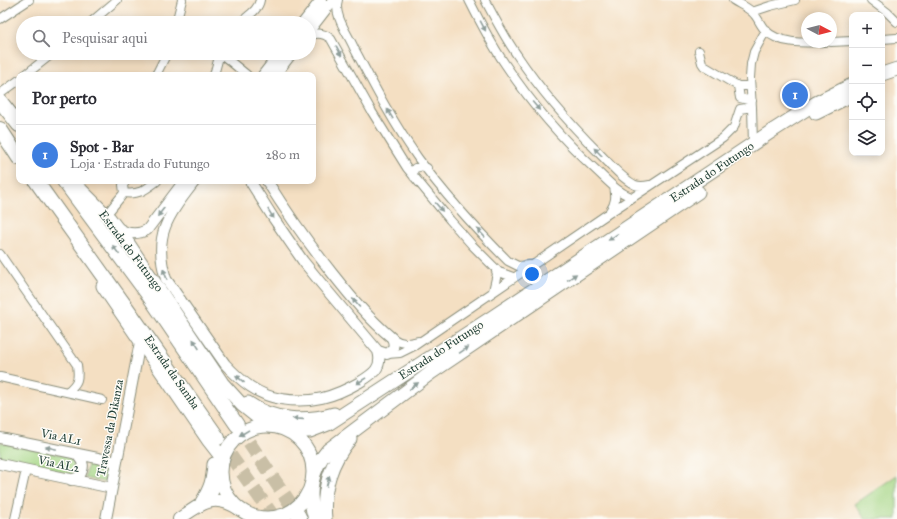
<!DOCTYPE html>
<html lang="pt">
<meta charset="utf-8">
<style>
:root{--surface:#fff;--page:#f7f7f7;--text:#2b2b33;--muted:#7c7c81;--line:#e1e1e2;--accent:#d93025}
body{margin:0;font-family:"IM FELL Great Primer",serif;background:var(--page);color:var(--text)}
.controls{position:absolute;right:12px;top:12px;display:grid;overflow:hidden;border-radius:8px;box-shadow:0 2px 10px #0003}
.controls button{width:36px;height:36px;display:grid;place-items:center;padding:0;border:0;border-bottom:1px solid var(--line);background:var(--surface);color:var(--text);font:20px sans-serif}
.compass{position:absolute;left:801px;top:12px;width:36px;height:36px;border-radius:50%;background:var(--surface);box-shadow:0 2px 10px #0003;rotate:97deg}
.you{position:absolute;left:532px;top:274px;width:14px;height:14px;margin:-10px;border:3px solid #fff;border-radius:50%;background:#1a73e8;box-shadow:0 0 0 6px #1a73e833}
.badge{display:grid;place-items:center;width:26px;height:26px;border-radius:50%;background:var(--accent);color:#fff;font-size:13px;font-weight:700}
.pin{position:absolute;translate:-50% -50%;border:2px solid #fff;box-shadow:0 1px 4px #0006}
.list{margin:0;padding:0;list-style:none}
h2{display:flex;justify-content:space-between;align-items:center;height:52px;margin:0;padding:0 16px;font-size:17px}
h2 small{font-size:13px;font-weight:400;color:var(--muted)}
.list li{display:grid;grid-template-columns:26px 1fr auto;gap:12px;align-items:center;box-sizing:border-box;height:60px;padding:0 16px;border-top:1px solid var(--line)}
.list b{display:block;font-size:15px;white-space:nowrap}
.list p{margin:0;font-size:13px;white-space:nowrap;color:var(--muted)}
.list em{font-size:13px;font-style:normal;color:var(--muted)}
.icon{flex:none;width:22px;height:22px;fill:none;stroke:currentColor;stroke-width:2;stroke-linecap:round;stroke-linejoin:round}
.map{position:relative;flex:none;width:897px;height:519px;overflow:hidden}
.search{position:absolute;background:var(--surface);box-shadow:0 2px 10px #0003;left:16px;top:16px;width:300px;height:44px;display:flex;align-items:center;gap:10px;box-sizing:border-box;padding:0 14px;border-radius:22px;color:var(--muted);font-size:15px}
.panel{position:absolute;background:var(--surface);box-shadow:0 2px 10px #0003;left:16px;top:72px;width:300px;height:112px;border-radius:8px}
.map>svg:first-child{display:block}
</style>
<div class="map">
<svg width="897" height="519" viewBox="0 0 897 519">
<rect width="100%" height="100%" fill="#fdfcf7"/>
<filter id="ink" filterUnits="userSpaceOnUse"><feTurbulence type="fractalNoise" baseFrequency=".025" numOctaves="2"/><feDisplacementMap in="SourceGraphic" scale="8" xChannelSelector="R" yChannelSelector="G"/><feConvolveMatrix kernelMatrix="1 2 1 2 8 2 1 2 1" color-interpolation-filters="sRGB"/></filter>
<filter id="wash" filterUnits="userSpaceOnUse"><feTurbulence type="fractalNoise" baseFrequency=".012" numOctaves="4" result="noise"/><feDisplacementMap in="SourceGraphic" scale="16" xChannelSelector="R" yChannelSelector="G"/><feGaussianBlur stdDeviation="0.9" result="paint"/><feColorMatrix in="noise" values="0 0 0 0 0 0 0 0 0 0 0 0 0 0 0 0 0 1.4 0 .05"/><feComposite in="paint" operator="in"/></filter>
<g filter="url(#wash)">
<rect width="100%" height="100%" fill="#f4dfc2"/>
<path fill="#a4d584" stroke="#62895c" d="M0 442 77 458 79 462 76 475 0 460Z
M92 462 111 467 108 483 85 478 88 464Z
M897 475V519H865L855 504Z"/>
</g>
<g filter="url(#ink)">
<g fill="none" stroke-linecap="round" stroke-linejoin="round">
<path stroke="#c9bfa6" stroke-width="14" stroke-dasharray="14 7" stroke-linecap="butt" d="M237 425 298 515
M218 438 275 519"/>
<defs>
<path id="minor" d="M338 0C333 15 348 34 354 48 374 86 393 123 418 158 445 195 476 229 508 261L518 266 530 265
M469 0C480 22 491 44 505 64 531 103 562 139 596 170 608 181 618 193 632 197
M485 0C495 19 505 38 517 55 541 91 569 123 599 153 610 164 621 178 635 185 640 187 645 186 650 185
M733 0C739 4 747 7 752 12 758 17 760 25 765 30 779 45 807 43 826 42
M871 0 888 13 897 22
M752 12 770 6 795 0
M0 19 29 0
M90 23 117 0
M176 23 182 0
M240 23C247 16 258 11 260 0
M309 36C317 32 324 33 331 39L372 112 407 168 450 220 472 245 499 272 513 277
M882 39 897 38
M831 42 852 41
M699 51 702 63 704 66 738 86H750
M25 75 53 53
M156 75 167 53
M214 75 220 53 247 75
M738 86 740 98 752 101
M0 94 19 80
M753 144 752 107 750 78 751 64 754 52 766 30
M414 177 413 172 415 168 423 166 427 168
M124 193C139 195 145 190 157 181
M610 211C616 203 616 196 614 187
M106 215 124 193 123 185 126 181
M0 254 77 365C79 379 78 383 67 392
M493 291 497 274 495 268
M392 338C401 344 408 344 418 341
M387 354 400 353 414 346 609 213 723 138 734 127 740 109 752 107
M0 377 102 400
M15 519 26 470"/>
<path id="tertiary" d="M303 23 321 0
M309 31 333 0
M263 75 280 53
M275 75 292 53
M195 181C169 215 152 234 166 279L225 364C241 381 257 395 281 399 311 404 334 397 360 382 373 374 383 368 378 351
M250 181 274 219 303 261 320 282 378 351 387 354C394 350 395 345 392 338 369 319 351 297 332 273 309 244 287 213 267 181
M117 227C126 234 137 235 147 230L184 181
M0 438 117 462
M0 464 112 488
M71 480 79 477C85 467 84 462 76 454
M106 519 140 342"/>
<path id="secondary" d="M212 492 219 477 221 467
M179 519C201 504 213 492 239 509"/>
<path id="primary" d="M882 74 897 69
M816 113 852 95
M72 181 109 218 125 239 222 383 242 405 262 421 281 428 294 430 310 431 328 424 491 318 772 131 816 103 852 85
M103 286 209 441 223 459
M248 403C273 421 306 422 334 414
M221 472a46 46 0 1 1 92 0a46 46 0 1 1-92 0Z
M202 502C211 488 213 480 214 464
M315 519C307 495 311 469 328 450L432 372 698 192
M325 519C322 490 331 461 350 439"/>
<path id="trunk" d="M0 101 19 125
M0 129 19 158
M36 181 126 307 218 438
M64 181 147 293 237 425
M298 515 300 519"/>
</defs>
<use href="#minor" stroke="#8a8e7b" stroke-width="10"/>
<use href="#tertiary" stroke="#8a8e7b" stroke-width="12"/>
<use href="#secondary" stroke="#8a8e7b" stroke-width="14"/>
<use href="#primary" stroke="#8a8e7b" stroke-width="15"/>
<use href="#trunk" stroke="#8a8e7b" stroke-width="16"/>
<use href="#minor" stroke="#fff" stroke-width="8"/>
<use href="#tertiary" stroke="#fff" stroke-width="10"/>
<use href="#secondary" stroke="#fff" stroke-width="12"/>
<use href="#primary" stroke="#fff" stroke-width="13"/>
<use href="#trunk" stroke="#fff" stroke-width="14"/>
</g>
<defs><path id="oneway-solid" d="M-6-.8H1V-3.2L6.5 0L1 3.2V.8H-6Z"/></defs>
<g fill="#8f9e9a">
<use href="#oneway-solid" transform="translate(483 26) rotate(62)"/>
<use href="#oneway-solid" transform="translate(339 51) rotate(61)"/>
<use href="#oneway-solid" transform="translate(536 106) rotate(50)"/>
<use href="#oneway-solid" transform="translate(390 114) rotate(-121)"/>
<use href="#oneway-solid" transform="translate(598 152) rotate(-135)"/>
<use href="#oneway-solid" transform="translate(439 207) rotate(50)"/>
<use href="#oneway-solid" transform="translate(161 212) rotate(127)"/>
<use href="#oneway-solid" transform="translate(271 214) rotate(58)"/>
<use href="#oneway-solid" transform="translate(481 233) rotate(-133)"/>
<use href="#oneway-solid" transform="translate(613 237) rotate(146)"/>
<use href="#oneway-solid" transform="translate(116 250) rotate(-126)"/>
<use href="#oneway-solid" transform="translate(165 274) rotate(-111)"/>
<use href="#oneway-solid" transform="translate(572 277) rotate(-35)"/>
<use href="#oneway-solid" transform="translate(356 303) rotate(-130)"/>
<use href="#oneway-solid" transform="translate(196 344) rotate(-123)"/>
<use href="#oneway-solid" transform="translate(464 350) rotate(-34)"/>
<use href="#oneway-solid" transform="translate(240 379) rotate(-140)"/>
<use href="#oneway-solid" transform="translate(361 381) rotate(149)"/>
<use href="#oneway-solid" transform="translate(414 386) rotate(-37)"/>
<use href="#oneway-solid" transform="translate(298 419) rotate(-176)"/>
<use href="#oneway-solid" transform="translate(244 433) rotate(149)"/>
<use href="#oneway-solid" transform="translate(51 448) rotate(-168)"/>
<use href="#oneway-solid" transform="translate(328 481) rotate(-74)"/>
</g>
</g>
<g text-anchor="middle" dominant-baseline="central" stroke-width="3" stroke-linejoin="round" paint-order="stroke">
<g font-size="12" fill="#1f3d34" stroke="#fdfcf7">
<text transform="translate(712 172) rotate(-34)">Estrada do Futungo</text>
<text transform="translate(131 251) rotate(53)">Estrada do Futungo</text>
<text transform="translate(441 350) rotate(-33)">Estrada do Futungo</text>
<text transform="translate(172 372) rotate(55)">Estrada da Samba</text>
<text transform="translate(110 428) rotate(-79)">Travessa da Dikanza</text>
<text transform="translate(61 437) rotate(12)">Via AL1</text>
<text transform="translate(59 464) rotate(12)">Via AL2</text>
</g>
</g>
</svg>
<div class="controls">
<button>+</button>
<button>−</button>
<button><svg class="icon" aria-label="locate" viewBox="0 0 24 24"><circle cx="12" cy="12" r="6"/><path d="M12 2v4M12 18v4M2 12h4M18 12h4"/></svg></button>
<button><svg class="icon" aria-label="layers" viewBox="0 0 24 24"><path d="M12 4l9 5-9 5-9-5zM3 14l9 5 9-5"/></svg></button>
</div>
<svg class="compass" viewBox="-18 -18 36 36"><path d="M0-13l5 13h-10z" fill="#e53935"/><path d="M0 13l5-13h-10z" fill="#7c7c81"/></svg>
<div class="you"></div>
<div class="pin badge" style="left:795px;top:95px;background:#3f7fe0">1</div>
<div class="search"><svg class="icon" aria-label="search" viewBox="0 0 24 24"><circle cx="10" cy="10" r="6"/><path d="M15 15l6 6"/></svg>Pesquisar aqui</div>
<section class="panel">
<h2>Por perto<small></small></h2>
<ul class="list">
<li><span class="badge" style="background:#3f7fe0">1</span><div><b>Spot - Bar</b><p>Loja · Estrada do Futungo</p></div><em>280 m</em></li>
</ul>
</section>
</div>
